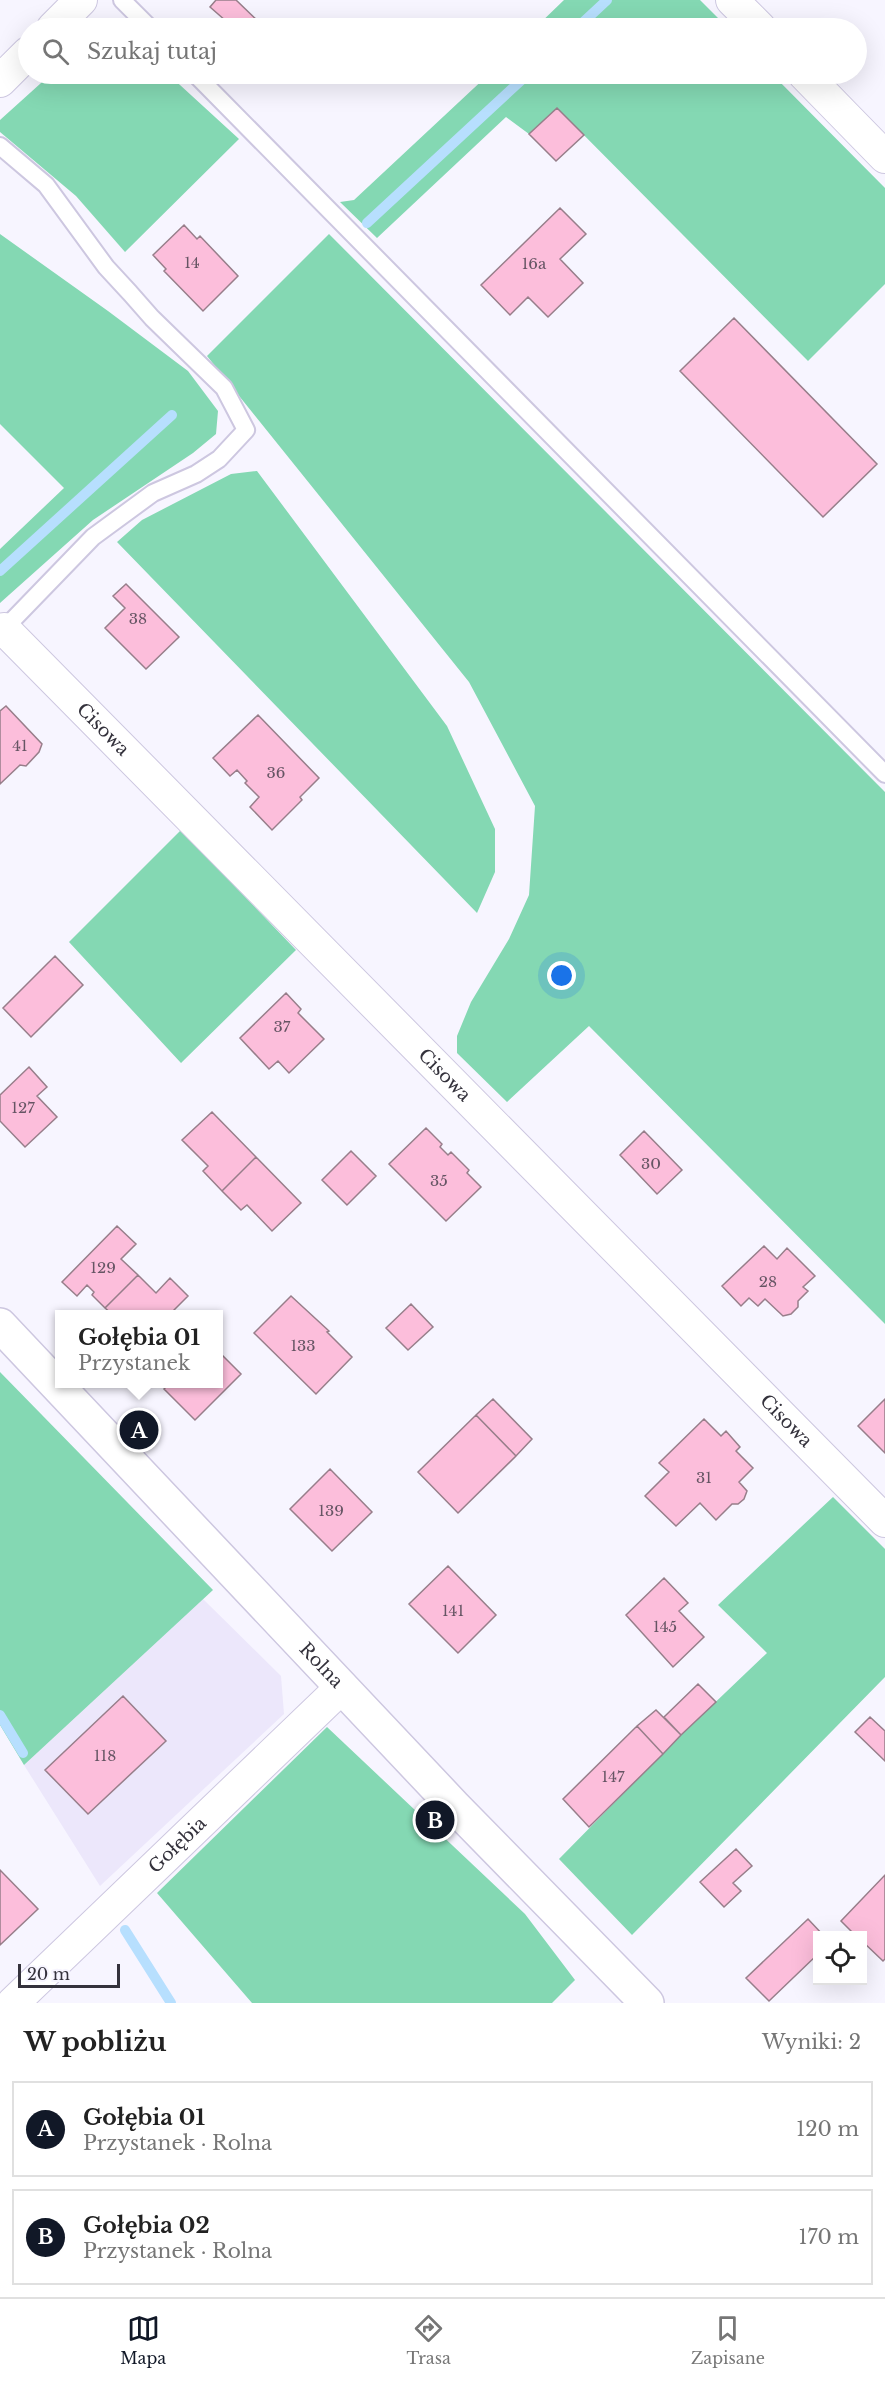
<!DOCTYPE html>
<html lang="pl">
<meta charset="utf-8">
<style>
:root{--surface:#fff;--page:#f2f2f2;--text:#222;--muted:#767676;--line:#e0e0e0;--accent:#111827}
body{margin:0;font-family:"Libre Baskerville",serif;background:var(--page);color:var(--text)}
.controls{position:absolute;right:18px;bottom:18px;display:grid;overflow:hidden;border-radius:0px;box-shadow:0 6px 24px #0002}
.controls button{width:54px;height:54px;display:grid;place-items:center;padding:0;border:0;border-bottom:2px solid var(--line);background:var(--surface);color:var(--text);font:30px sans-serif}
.scale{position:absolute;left:18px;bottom:15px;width:102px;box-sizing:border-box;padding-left:6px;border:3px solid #34323c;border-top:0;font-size:16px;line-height:21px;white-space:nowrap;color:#34323c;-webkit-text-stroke:4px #f7f5ff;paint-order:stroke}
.you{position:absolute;left:562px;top:976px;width:21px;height:21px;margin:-15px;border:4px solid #fff;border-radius:50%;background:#1a73e8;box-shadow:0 0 0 9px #1a73e833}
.badge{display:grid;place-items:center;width:39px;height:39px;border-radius:50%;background:var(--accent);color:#fff;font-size:20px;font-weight:700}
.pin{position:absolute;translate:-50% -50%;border:3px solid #fff;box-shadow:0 2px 6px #0006}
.popup{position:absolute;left:55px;top:1310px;width:168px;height:78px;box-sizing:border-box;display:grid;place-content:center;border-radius:0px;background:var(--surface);filter:drop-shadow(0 2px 4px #0005);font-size:20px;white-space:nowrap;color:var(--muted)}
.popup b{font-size:22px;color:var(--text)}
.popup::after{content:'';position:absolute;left:50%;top:100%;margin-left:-12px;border:12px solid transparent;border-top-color:var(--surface)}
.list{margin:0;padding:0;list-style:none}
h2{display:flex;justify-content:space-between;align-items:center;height:78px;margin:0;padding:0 24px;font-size:26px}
h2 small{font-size:20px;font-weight:400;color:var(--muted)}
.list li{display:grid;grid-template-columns:39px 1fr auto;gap:18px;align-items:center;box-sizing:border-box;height:96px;margin:0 12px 12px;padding:0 12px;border:2px solid var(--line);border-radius:0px}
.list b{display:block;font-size:22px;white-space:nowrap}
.list p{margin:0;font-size:20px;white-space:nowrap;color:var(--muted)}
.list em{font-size:20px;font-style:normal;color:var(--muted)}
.icon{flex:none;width:33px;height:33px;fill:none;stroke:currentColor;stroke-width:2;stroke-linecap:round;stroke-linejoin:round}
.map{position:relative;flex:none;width:885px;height:2003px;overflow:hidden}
.search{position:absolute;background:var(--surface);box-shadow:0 6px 24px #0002;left:18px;right:18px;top:18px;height:66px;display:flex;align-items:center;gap:15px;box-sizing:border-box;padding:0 21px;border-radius:33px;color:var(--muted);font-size:22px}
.sheet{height:294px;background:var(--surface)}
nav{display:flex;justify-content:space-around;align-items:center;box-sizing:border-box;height:84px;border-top:2px solid var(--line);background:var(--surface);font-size:16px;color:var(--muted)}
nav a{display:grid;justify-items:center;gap:3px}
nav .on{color:var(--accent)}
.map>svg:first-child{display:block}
</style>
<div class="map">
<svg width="885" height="2003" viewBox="0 0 885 2003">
<rect width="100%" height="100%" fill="#f7f5ff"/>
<path fill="#ece7fb" d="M203 1599 281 1676 284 1714 100 1886 24 1765Z"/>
<path fill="#84d8b3" d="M564 0H700L728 28H535Z
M51 74H168L239 139 125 252 76 196 0 132V120Z
M489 74H772L885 188V284L808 361 557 108 529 134 506 117 377 238 340 202 354 200Z
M0 234 108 311 188 371 218 411 216 434 193 453 93 520 0 603V549L64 488 0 424Z
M329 234 885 792V1324L589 1026 507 1102 457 1053V1036L471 1002 509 939 529 895 535 806 469 682 207 356Z
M257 471 447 726 495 829V872L477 913 117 542 142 520 231 474Z
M181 830 296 950 181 1063 69 942Z
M0 1372 213 1590 24 1765 0 1725Z
M833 1497 885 1549V1677L632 1935 559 1859 681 1735 767 1653 718 1605Z
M327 1727 525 1914 575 1980 552 2003H252L157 1893Z"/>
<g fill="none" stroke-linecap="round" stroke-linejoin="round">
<path stroke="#b7dffe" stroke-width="10" d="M577 28 607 0
M367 223 528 74
M0 571 172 415
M0 1715 23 1753
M125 1930 171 2003"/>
</g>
<path fill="#fcbedb" stroke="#977e8a" stroke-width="1.5" d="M216 0H236L263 26 260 28H234L210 7Z
M557 108 584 135 556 161 529 134Z
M560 208 586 234 560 259 583 283 548 317 528 297 510 315 481 285Z
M184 225 197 239 200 236 238 276 203 311 164 271 166 269 153 255Z
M734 318 877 464 823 517 680 371Z
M126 584 179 637 146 669 105 628 125 608 113 596Z
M6 706 42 744 39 752 26 766 20 765 0 784V711Z
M258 715 319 778 300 797 302 800 272 830 250 807 259 797 245 783 247 781 237 770 230 776 213 758Z
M55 956 83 985 31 1037 3 1008Z
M286 993 301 1009 298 1013 324 1039 289 1073 278 1061 269 1069 240 1038Z
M29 1067 47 1087 37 1096 57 1117 25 1147 0 1121V1095Z
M212 1112 256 1157 222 1191 203 1171 208 1166 182 1140Z
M426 1128 442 1144 440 1147 448 1155 451 1152 469 1170 467 1173 481 1187 446 1221 389 1164Z
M644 1131 682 1170 657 1194 620 1155Z
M351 1151 376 1176 347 1205 322 1180Z
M256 1157 301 1203 272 1231 247 1205 241 1210 222 1191Z
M117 1226 136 1244 121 1259 138 1275 105 1308 92 1295 94 1292 87 1285 77 1296 62 1282Z
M764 1246 777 1259 787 1248 815 1276 803 1287 808 1291 798 1301V1307L791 1314 783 1316 765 1299 758 1306 749 1298 741 1306 722 1286Z
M138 1275 156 1293 170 1278 188 1296 170 1314H112L105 1308Z
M291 1296 329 1331 327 1332 352 1357 316 1394 254 1333Z
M411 1304 433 1327 408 1350 386 1328Z
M219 1352 241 1374 195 1420 164 1389 169 1384H219Z
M493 1399 532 1439 516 1456 476 1415Z
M885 1399V1453L858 1426Z
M476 1415 516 1456 458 1513 418 1472Z
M704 1419 721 1436 726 1431 740 1447 736 1451 753 1468 739 1482 747 1491 744 1499 738 1504H732L716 1520 700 1503 676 1526 645 1496 669 1472 659 1463Z
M330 1469 372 1512 332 1551 290 1509Z
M448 1566 496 1615 458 1653 409 1604Z
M664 1578 688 1603 679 1611 704 1637 673 1667 626 1615Z
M698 1684 716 1702 681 1735 664 1717Z
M123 1696 166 1741 88 1814 45 1770Z
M656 1710 681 1735 663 1754 637 1726Z
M870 1717 885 1731V1761L855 1732Z
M637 1726 663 1754 589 1827 563 1799Z
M736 1849 752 1866 733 1883 741 1891 724 1907 700 1882Z
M0 1870 38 1909 0 1945Z
M885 1875V1959L883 1961 862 1941V1936H856L841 1921Z
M808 1919 824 1936H818V1954L769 2001 746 1978Z"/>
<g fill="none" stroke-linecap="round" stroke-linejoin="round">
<defs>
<path id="lane" d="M122 0 150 28
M195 74 885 774
M0 146 46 185 106 267 130 293 152 318 224 388 246 430 219 459 196 474 153 493 93 537 4 629"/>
<g id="street">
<path d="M732 0 760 28"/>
<path d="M53 28 81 0"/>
<path d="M804 74 885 157"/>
<path d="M0 81 28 53"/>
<path id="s1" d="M4 629 885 1521"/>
<path id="s2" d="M13 2003 342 1687"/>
</g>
<g id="secondary">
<path id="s3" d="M0 1325 454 1806 647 2003"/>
</g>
</defs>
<use href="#lane" stroke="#cdc7e0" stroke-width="20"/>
<use href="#street" stroke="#cdc7e0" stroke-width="34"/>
<use href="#secondary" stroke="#cdc7e0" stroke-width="36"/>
<use href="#lane" stroke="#fff" stroke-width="16"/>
<use href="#street" stroke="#fff" stroke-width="32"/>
<use href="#secondary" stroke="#fff" stroke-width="33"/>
</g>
<g text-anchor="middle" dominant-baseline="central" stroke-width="6" stroke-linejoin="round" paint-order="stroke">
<g font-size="15" fill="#665564">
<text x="192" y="262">14</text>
<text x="534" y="263">16a</text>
<text x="138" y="618">38</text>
<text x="20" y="745">41</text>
<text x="276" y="772">36</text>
<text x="282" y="1026">37</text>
<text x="23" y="1107">127</text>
<text x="651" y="1163">30</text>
<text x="439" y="1180">35</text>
<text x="103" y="1267">129</text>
<text x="768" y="1281">28</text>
<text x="303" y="1345">133</text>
<text x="704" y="1477">31</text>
<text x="331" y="1510">139</text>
<text x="453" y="1610">141</text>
<text x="665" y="1626">145</text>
<text x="105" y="1755">118</text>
<text x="613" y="1776">147</text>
</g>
<g font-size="18" fill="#34323c" stroke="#f7f5ff">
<text stroke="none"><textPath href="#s1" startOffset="141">Cisowa</textPath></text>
<text stroke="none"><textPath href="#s1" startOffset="627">Cisowa</textPath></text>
<text stroke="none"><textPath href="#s1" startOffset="1113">Cisowa</textPath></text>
<text stroke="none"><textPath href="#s3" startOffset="468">Rolna</textPath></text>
<text stroke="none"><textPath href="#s2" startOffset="228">Gołębia</textPath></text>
</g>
</g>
</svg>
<div class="controls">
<button><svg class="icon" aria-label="locate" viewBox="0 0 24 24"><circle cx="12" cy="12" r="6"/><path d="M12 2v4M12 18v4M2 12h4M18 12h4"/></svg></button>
</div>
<div class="scale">20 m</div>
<div class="you"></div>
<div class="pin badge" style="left:139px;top:1430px">A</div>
<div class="popup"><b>Gołębia 01</b>Przystanek</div>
<div class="pin badge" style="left:435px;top:1820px">B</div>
<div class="search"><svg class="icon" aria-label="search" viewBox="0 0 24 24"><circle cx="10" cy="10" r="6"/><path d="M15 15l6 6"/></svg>Szukaj tutaj</div>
</div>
<section class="sheet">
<h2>W pobliżu<small>Wyniki: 2</small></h2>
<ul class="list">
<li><span class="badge">A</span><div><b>Gołębia 01</b><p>Przystanek · Rolna</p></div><em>120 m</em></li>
<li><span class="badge">B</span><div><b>Gołębia 02</b><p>Przystanek · Rolna</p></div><em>170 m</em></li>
</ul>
</section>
<nav>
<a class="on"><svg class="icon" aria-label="map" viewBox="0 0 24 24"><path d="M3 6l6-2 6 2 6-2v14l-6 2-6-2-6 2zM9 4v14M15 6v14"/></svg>Mapa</a>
<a><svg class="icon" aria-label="directions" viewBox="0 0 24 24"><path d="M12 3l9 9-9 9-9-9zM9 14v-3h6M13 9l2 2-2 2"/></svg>Trasa</a>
<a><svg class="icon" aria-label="saved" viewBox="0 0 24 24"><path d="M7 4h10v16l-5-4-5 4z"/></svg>Zapisane</a>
</nav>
